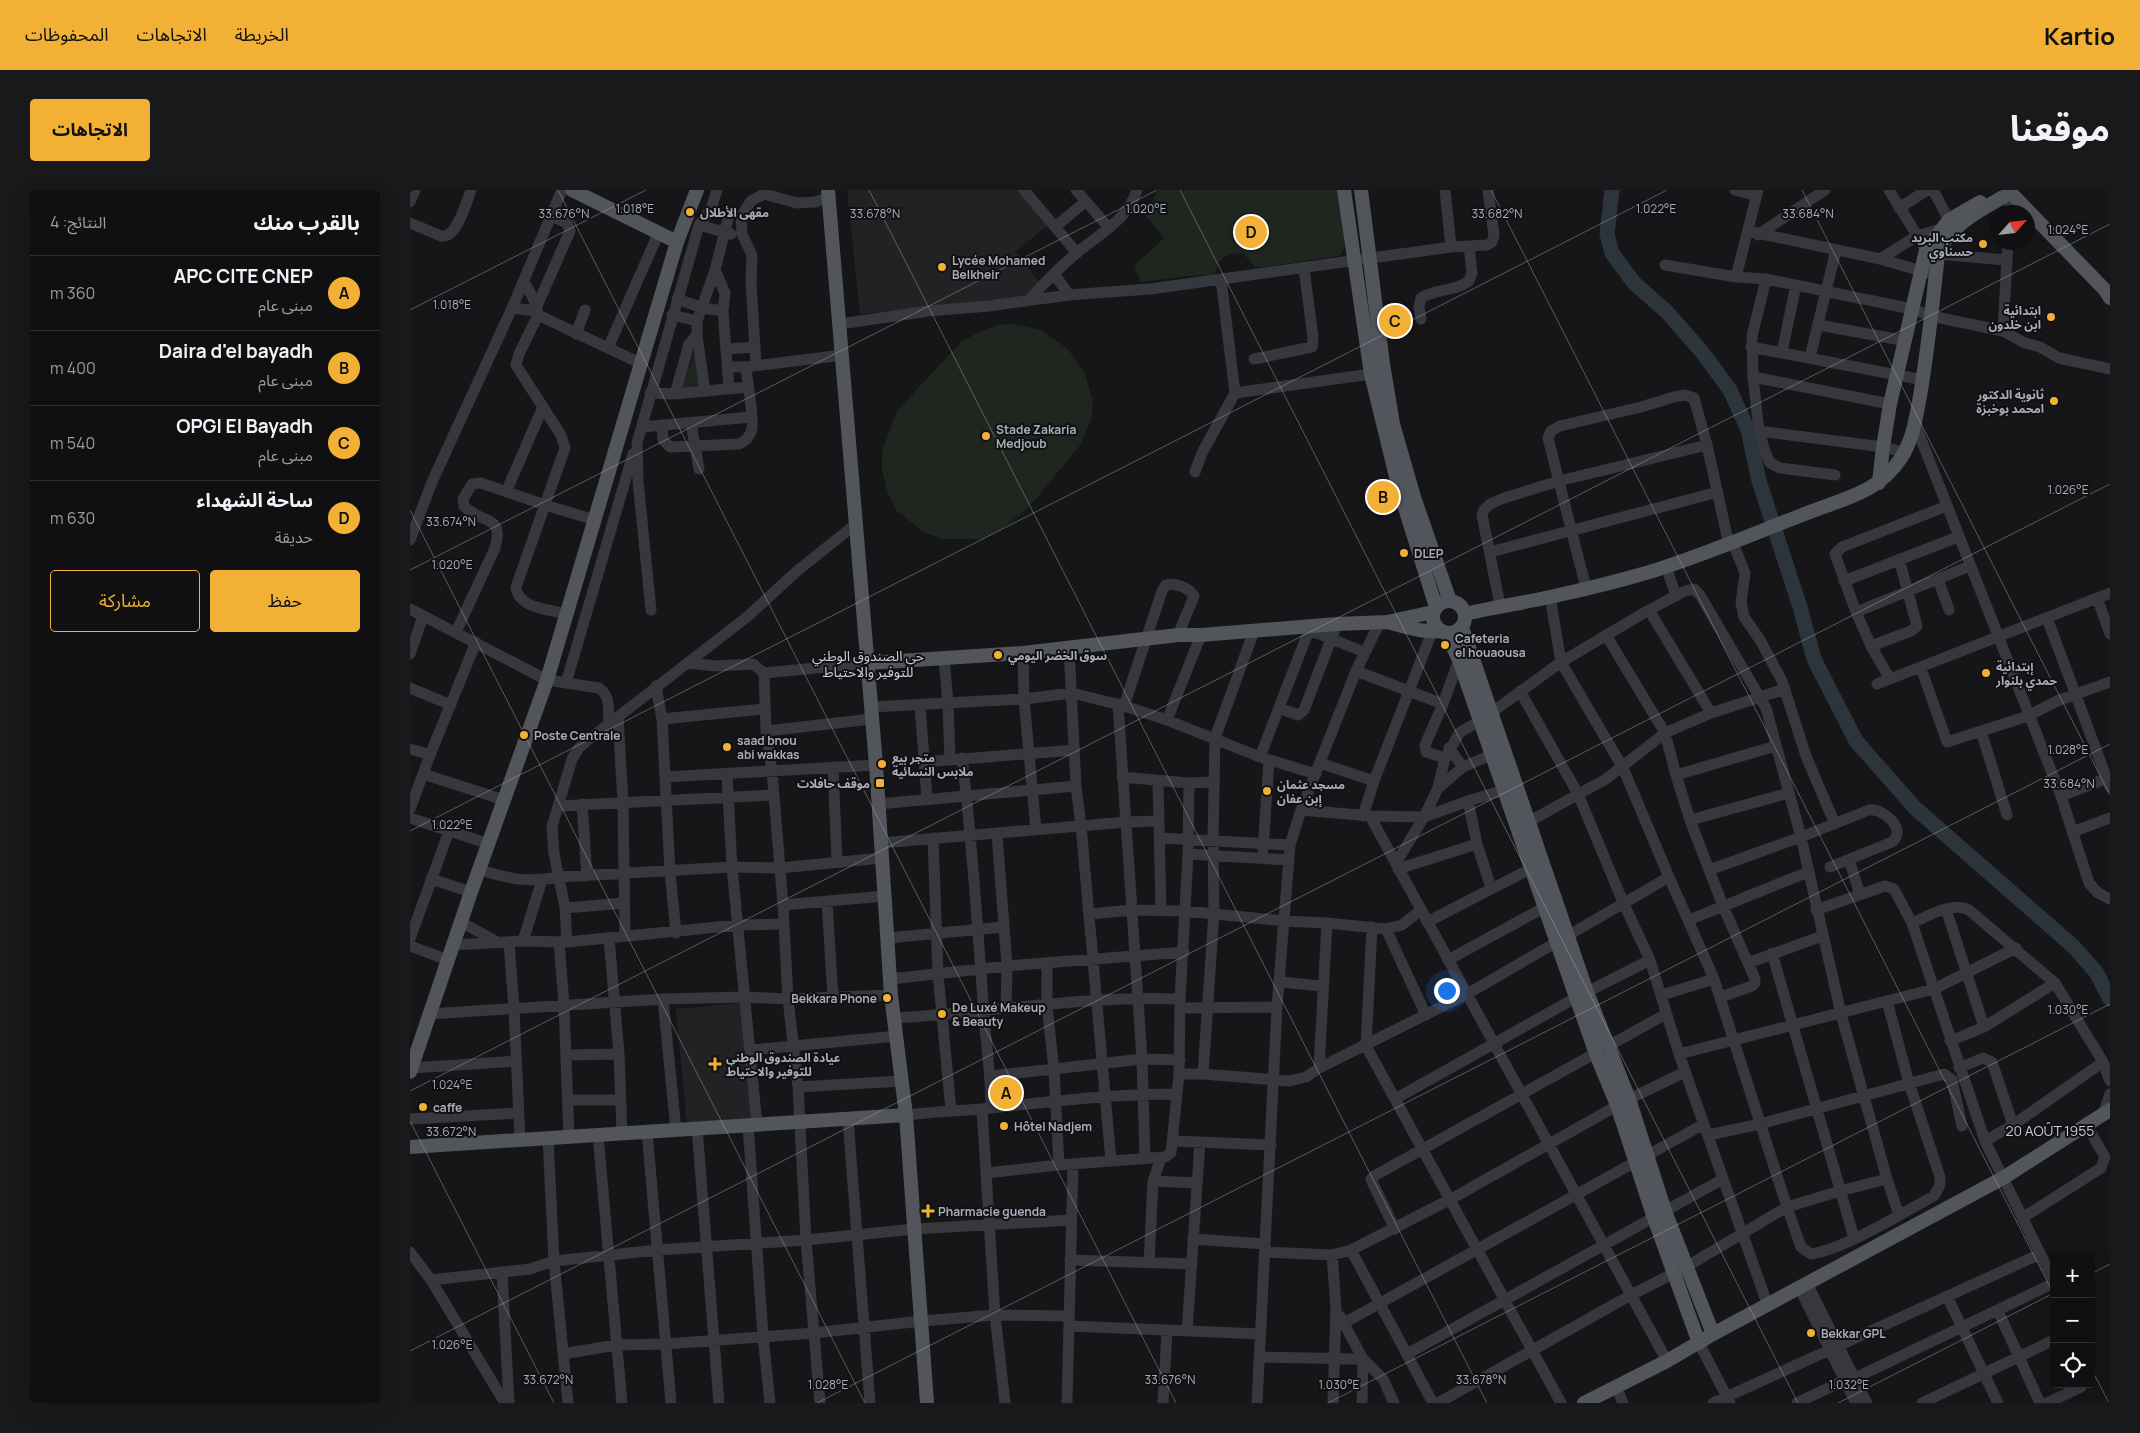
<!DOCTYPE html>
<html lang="ar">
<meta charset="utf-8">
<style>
:root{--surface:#101012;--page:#19191b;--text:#f1f3f6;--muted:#9c9d9f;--line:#303032;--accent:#f2b134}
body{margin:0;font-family:Manrope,"Noto Sans Arabic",sans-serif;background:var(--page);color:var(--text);direction:rtl}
.controls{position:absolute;right:15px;bottom:15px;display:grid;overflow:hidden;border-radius:5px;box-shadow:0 5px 20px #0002}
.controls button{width:45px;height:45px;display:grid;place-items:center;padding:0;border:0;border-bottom:1px solid var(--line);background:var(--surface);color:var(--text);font:25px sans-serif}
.compass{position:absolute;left:1580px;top:15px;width:45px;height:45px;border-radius:50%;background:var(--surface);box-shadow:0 5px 20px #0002;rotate:63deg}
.you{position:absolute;left:1036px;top:800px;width:18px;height:18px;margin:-12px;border:4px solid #fff;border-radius:50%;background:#1a73e8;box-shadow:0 0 0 8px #1a73e833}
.badge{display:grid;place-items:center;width:32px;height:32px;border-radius:50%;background:var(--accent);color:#111;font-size:16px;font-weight:700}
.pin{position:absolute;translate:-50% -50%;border:2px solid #fff;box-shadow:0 1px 5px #0006}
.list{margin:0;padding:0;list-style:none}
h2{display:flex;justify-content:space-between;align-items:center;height:65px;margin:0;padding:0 20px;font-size:21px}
h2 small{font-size:16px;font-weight:400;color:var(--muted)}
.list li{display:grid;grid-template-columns:32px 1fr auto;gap:15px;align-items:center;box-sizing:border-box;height:75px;padding:0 20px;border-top:1px solid var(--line)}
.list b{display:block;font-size:19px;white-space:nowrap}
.list p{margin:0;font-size:16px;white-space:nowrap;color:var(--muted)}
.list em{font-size:16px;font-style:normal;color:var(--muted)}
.actions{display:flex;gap:10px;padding:15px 20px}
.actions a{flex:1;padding:11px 0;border:1px solid var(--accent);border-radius:5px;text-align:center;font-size:18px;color:var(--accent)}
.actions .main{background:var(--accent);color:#111}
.icon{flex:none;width:28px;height:28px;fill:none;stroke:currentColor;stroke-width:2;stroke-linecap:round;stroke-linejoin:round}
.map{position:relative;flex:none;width:1700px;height:1213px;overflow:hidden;direction:ltr;border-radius:5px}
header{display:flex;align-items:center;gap:30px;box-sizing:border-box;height:70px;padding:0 25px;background:var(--accent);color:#111}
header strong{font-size:24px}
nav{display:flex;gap:28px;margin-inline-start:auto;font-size:18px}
.intro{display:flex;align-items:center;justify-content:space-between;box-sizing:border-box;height:120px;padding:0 30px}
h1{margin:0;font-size:35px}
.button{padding:12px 22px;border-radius:5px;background:var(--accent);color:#111;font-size:18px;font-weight:700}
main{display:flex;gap:30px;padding:0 30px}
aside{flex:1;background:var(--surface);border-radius:5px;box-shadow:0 5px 20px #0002}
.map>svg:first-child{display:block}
</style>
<header>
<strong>Kartio</strong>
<nav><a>الخريطة</a><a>الاتجاهات</a><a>المحفوظات</a></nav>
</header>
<div class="intro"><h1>موقعنا</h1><a class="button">الاتجاهات</a></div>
<main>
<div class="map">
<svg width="1700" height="1213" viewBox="0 0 1700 1213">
<rect width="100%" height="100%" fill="#161618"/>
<path fill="#222225" d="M437 0H609L638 35 606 61 630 93 608 110 450 124Z
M333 813 344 929 277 935 266 819Z"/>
<path fill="#1e261f" d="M747 0H928L935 58 929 66 846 78 834 64C817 63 808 67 805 85L778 86 731 92 724 76 754 48 736 26Z
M602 134 631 140 658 159 675 184 683 211 681 230 671 254 620 316 592 339 571 349H533L513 342 486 320 477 301 472 280V261L487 221 551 152 569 142 588 135Z
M287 156 292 196 271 200Z"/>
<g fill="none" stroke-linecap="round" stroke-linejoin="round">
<path stroke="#2c353c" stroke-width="15" d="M1202 0 1197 44 1202 63 1224 93 1257 122 1292 162 1320 200 1338 240 1349 291 1390 417 1404 469 1446 551 1505 618 1664 757 1686 782 1700 809"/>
<path stroke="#37383d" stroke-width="11" d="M614 0 667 63
M666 0 699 38
M1035 0 1041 57
M1325 0 1347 6
M1479 0 1516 60 1528 64 1596 70
M1523 0 1539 30
M0 12 5 0
M1489 18 1517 0
M1600 22V3
M0 33 31 46C47 49 56 13 61 0
M289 35 321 44
M645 37 675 12
M1338 41 1470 69 1525 85
M1348 45 1415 0
M1470 69 1507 46 1531 39
M1255 75 1326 87 1356 89 1502 119 1521 126 1593 141 1615 153 1630 157 1649 168 1700 179
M305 80 315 103 313 121 319 198
M645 85 659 105
M1326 87 1348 0
M1356 89 1342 146 1343 187 1349 241 1355 261 1360 273 1370 278 1425 285
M114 91 127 116V120
M267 109 293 118 313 121
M618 111C633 94 651 76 669 61 691 43 718 29 727 0
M127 116 160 41 157 33 141 26
M102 118 127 121 128 125 232 174
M128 125 109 164 106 175 151 245 155 258 106 397C108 418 138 419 155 424
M262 125 287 131
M1011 129 1009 117 1011 108C1026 98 1045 102 1059 91L1062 83 1059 56
M430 134 518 121 579 116 659 105 740 99 1041 57 1077 55 1082 52 1084 45 1078 0
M1409 135 1496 151
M1593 141 1598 52
M166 144 175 120
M287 145 295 201
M1341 157 1513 190
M198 158 249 42
M317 159 344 157
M1372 162 1386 95
M1400 167 1426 60
M844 169 902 157 903 148 894 78
M346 175 341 92 342 65 332 44 331 27 341 11 354 4 387 13 405 12 417 8
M318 177H336L433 165
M1343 187 1480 214
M240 203 265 204 338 197
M825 203 961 184
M265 204 279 154 287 145V131L305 80 319 25
M281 233 289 279
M1505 234 1651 606 1679 693 1688 703 1700 709
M252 235 253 250 260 257 329 254C336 251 340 247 342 239 344 228 337 190 336 177
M232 237 341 227
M1349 241 1473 257 1494 262
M785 282 792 263 825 203 811 89
M96 302 133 217
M0 350 22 292 102 118 152 0
M1323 353 1335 383 1331 413 1334 427 1350 450 1372 491 1396 566 1425 634
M1080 362 1308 302
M1256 376 1266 406
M1528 389 1539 420
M1434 391 1548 347
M1176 398 1138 248 1141 241 1150 236 1231 217 1264 207 1275 205 1284 208 1297 255 1319 355
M1140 407 1151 472 1213 578 1259 687 1304 789 1377 1017 1391 1057 1401 1064C1435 1059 1492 1023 1524 1006L1530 995V987L1499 893 1477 811
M1687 408 1700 444
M1090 415 1072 325 1074 320 1080 314 1094 308 1149 291 1297 255
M0 419 137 490 189 498C201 506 198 521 199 533
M241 420 228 291 227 253 289 35 301 19 307 0
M1239 420 1301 523
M1446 422 1560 376
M1637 428 1700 597
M899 436V440L954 462
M46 442 85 358C95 323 71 335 54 316L53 309 62 294 71 293 135 315 185 330
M1196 445 1255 543 1266 585 1280 630 1313 716 1345 789V793L1342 796 1311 807
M1461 456 1501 441 1507 436 1489 369
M659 457 666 596 671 636 701 971
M613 463 614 509 626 640
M0 464 13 426
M534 468 538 513 540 569
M277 473 305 476 343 474 354 483 458 473
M1511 478 1537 552 1618 526 1647 511 1700 492
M946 481 1033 514
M354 483 356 541 362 581 373 715 378 809 388 897 396 1050 410 1213
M1480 489 1461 456 1446 422 1425 364 1432 357 1537 316
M156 493 223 264
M1467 494 1700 403
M246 496 252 529 260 682 266 743
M0 498 41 515
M1110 501 1168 604 1213 712 1240 770 1269 864 1358 1116
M708 514 732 869 735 968
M510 515 517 609
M714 516 752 401 756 395C765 392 779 398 784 406L768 445
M461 517 614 509 662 503 714 516 757 530 850 567 906 584
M869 518 888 525 894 520 927 434
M208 527 213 612 215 746
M252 529 354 519
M757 530 791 445
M356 541 462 529
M1571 541 1597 625
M1039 558 1053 577
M0 559 20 565
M850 567 899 440
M552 568C562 649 567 730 573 811 575 847 581 882 581 918
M1035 568 1016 562 1015 555 1033 514 1049 470
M514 572 665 560
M910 573 964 591
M423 577 427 672
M13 584 94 610
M317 585 322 677 347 935
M1266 585 1366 556
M255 587 466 575
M712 587 779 593 803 592
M748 591 751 720
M1028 598 1053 577 1081 565
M1651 606 1700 587
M1058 611 1094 600
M172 614 177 686
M468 614 666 596
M148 616 363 605
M0 619 20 565 66 452
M891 620 960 626 1014 627 1058 611 1067 654 1081 698
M953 626 964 591 1022 442
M960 626 1257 1171
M0 628 79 654
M1280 630 1379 603
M1118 632 1196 589 1255 543 1301 523 1375 499
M1662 642 1700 628
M587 644 597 776 596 818
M523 648 528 784 541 920
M750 648 880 655
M471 653 716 632 749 631
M853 660 859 570
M778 664 879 670
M1439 670 1450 704
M986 673 1014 627 1028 598 1035 568 1050 542 1070 531 1151 472 1239 420 1275 401 1284 399 1290 405 1356 518 1391 647 1431 824 1477 989 1489 1025
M988 679 1067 654
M70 680C101 689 116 693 149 687L322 677 370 678 472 668
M1299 680 1391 647 1459 620C1473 618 1498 639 1482 652L1420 677
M21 689 61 702
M417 712 423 807
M373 715 475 706
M155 718 214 713
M1536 719 1574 837 1540 851
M1406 720 1475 696 1484 699 1502 733 1575 951 1644 1092
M679 724 723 720 775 721 874 731 917 733 976 739 992 735 1011 720
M1279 730 1398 682
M51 732 89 753
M1017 732 1122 678
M1502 733C1518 726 1543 711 1559 720L1645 793 1693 872 1700 891
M962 737 956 856 1151 1213
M976 739 1016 825
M199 748 209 864 212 943
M478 748 593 737
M0 749 39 641
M113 751 132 690
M149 752 154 815 159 947
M157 752 155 718 144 664 142 637 162 569 169 558 178 550 337 427 387 381 446 334
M99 753 104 819 110 950
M43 755 113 751 157 752 328 735 374 734
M0 756 38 770
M1362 763 1444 1048
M1038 770 1135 717
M637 773V816L644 880 649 975
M1338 773 1412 746
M480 789 597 776 774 762
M870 792 912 796
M1177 802 1240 770
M1252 805 1304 789
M253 809 266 940
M771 818 867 817
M19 824 253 809 334 807 378 809 481 805
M484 828C580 823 675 805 770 809
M1574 837 1645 793
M341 860 487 846
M1269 864 1524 799 1606 758
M156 865 209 864
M2 878 106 871
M909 878 917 733
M1549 878 1573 868 1582 872 1603 935
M769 884H793L879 891 896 887 909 878 1057 804 1259 687
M793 884 804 723 803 650 805 548 844 441
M581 886 732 869 770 870
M388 897 492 891
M985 909 1167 807
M159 910H211
M572 919 585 1125 595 1213
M496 925C521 922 547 921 572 919 638 912 701 904 767 904
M1693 925 1700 904
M0 929 109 923
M438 929 460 1213
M338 935 353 1146 360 1213
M287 938 309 1213
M237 942 261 1213
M188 945 212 1213
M1299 945 1350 934 1534 884 1542 890 1552 936
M138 948 144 1071 158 1213
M763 951 861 955
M1575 951 1603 935 1693 872
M577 983 649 975 755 967 761 963 769 884 770 809 778 664 779 593
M743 991 787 993
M1612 1028 1691 978 1695 967 1677 936
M985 1039 963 994 961 989 964 986 1256 824
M783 1049 855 1054
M941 1060 1023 1213
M0 1062 21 1090 95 1213
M855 1062 922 1065 941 1060 1041 1009 1219 909 1275 882
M922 1065 926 1118 923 1213
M660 1070 782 1074
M739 1073 743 991 751 968
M92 1082 99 1213
M21 1090 120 1079 144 1071 248 1060 396 1050 505 1039 661 1030
M1398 1095 1457 1213
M1390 1099 1446 1213
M1537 1106 1588 1213
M1588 1121 1630 1213
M930 1126 953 1169 973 1189 984 1213
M934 1133 1294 934
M659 1136 851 1144
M777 1141 790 952
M1289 1153 1320 1213
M153 1164 206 1155 256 1154 404 1143 512 1131 585 1125 659 1126
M997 1164 1313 989
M850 1167 953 1169 952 1213
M1445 1188 1644 1093
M1206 1197 1213 1213
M657 1213 663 975
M753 1213 757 1141
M847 1213 867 817 880 655 891 620 946 481 970 432
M1028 1213 1221 1105 1276 1077 1377 1017 1430 1001 1477 989
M1303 1213 1630 1064
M1387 1213 1435 1190
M1512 1213 1644 1150
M1637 1213 1671 1197"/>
<path stroke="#53555c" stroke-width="14" d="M162 0 267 52
M418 0 466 575 481 805 496 925 517 1213
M934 0 961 184 989 299 1026 417
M951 0 973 174 983 234 1004 307 1040 411
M1598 0 1695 100 1700 108
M1469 293 1473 257 1480 214 1516 60 1539 30 1570 12
M1023 427a16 16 0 1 1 32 0a16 16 0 1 1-32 0Z
M1055 424C1084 417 1112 413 1140 407 1172 400 1205 392 1236 383 1289 367 1340 345 1392 325 1430 309 1467 305 1491 268 1503 250 1506 227 1510 206 1518 159 1523 111 1528 64 1540 34 1574 18 1600 3
M981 433C997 437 1013 443 1030 441
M1052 437 1177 802 1219 909 1255 1021 1303 1144
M1037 444 1049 470 1147 753 1186 864 1207 915 1244 1028 1289 1153
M458 473 613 463 768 445H791L927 434 977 432 1023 422
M0 882 61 702 137 490 267 52 287 0
M0 957 496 925
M1174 1213 1257 1171 1303 1144 1593 988 1700 920"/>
</g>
<path fill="none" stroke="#a8adb8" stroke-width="1" stroke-opacity="0.45" d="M148 0 766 1213M459 0 1077 1213M770 0 1388 1213M1081 0 1644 1105M1392 0 1700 605M0 120 236 0M0 320 455 1213M0 380 747 0M0 641 1257 0M0 901 1700 34M0 931 144 1213M1681 1084 1700 1074M0 1161 1700 294M1681 1178 1699 1213M407 1213 1700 554M918 1213 1700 814M1428 1213 1644 1103"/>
<g fill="#f2b134" stroke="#111113" stroke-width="2">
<circle cx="280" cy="22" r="5"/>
<circle cx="1573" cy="54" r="5"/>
<circle cx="532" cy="77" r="5"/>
<circle cx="1641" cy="127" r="5"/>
<circle cx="1644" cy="211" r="5"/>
<circle cx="576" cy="246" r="5"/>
<circle cx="994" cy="363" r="5"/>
<circle cx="1035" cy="455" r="5"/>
<circle cx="588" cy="465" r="5"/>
<circle cx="1576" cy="483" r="5"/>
<circle cx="114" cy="545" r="5"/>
<circle cx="317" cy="557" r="5"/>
<circle cx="472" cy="574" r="5"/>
<rect x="465" y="588" width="10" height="10" rx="2.5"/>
<circle cx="857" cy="601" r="5"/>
<circle cx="477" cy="808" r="5"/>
<circle cx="532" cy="824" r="5"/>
<path d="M302.5 866.5h5v5h5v5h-5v5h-5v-5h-5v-5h5z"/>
<circle cx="13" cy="917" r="5"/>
<circle cx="594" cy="936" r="5"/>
<path d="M515.5 1013.5h5v5h5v5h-5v5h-5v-5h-5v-5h5z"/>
<circle cx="1401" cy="1143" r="5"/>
</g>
<g text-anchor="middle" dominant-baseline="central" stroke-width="4" stroke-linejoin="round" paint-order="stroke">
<g font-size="12" font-weight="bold" fill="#a8adb8" stroke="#111113" text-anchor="start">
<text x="290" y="22">مقهى الأطلال</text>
<text x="1563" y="47" text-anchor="end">مكتب البريد<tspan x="1563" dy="14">حسناوي</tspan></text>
<text x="542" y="70">Lycée Mohamed<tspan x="542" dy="14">Belkheir</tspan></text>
<text x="1631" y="120" text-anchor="end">ابتدائية<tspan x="1631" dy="14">ابن خلدون</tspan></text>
<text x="1634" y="204" text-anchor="end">ثانوية الدكتور<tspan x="1634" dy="14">امحمد بوخبزة</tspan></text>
<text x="586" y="239">Stade Zakaria<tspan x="586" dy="14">Medjoub</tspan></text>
<text x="1004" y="363">DLEP</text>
<text x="1045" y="448">Cafeteria<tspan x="1045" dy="14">el houaousa</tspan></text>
<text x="598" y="465">سوق الخضر اليومي</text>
<text x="1586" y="476">إبتدائية<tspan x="1586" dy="14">حمدي بلنوار</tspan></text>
<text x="124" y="545">Poste Centrale</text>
<text x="327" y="550">saad bnou<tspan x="327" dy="14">abi wakkas</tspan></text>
<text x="482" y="567">متجر بيع<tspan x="482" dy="14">ملابس النسائية</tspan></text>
<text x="460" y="593" text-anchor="end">موقف حافلات</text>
<text x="867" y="594">مسجد عثمان<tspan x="867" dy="14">إبن عفان</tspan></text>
<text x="467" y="808" text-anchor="end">Bekkara Phone</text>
<text x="542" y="817">De Luxé Makeup<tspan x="542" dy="14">&amp; Beauty</tspan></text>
<text x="316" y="867">عيادة الصندوق الوطني<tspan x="316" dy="14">للتوفير والاحتياط</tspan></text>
<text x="23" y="917">caffe</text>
<text x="604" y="936">Hôtel Nadjem</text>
<text x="528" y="1021">Pharmacie guenda</text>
<text x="1411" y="1143">Bekkar GPL</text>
</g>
<g font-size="14" fill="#c9ccd4" stroke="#111113">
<text x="458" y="465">حي الصندوق الوطني<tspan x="458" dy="16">للتوفير والاحتياط</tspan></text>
<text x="1640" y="940">20 AOÛT 1955</text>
</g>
</g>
<g font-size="12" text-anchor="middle" fill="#a8adb8" stroke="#111113" stroke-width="4" stroke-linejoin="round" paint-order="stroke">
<text x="225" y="23">1.018°E</text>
<text x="736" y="23">1.020°E</text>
<text x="1246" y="23">1.022°E</text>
<text x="154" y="28">33.676°N</text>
<text x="465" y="28">33.678°N</text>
<text x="1087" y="28">33.682°N</text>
<text x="1398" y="28">33.684°N</text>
<text x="1658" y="44">1.024°E</text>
<text x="42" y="119">1.018°E</text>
<text x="1658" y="304">1.026°E</text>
<text x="41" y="336">33.674°N</text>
<text x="42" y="379">1.020°E</text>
<text x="1658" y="564">1.028°E</text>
<text x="1659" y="598">33.684°N</text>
<text x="42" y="639">1.022°E</text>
<text x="1658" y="824">1.030°E</text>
<text x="42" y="899">1.024°E</text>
<text x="41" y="946">33.672°N</text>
<text x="42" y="1159">1.026°E</text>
<text x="138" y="1194">33.672°N</text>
<text x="760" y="1194">33.676°N</text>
<text x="1071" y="1194">33.678°N</text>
<text x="418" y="1199">1.028°E</text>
<text x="929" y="1199">1.030°E</text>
<text x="1439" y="1199">1.032°E</text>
</g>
</svg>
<div class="controls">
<button>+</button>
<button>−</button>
<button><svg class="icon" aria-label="locate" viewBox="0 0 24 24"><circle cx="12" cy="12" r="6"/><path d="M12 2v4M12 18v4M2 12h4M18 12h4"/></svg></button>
</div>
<svg class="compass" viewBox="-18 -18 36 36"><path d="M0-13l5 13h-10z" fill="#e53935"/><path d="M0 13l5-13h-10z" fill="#9c9d9f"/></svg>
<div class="you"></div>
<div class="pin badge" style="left:596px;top:903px">A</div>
<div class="pin badge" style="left:973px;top:307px">B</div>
<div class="pin badge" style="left:985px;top:131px">C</div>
<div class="pin badge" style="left:841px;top:42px">D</div>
</div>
<aside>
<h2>بالقرب منك<small>النتائج: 4</small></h2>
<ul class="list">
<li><span class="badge">A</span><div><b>APC CITE CNEP</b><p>مبنى عام</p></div><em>360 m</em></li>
<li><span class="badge">B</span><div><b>Daira d'el bayadh</b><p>مبنى عام</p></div><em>400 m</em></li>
<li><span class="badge">C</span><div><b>OPGI El Bayadh</b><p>مبنى عام</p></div><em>540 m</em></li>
<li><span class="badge">D</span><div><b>ساحة الشهداء</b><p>حديقة</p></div><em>630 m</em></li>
</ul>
<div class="actions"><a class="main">حفظ</a><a>مشاركة</a></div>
</aside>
</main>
